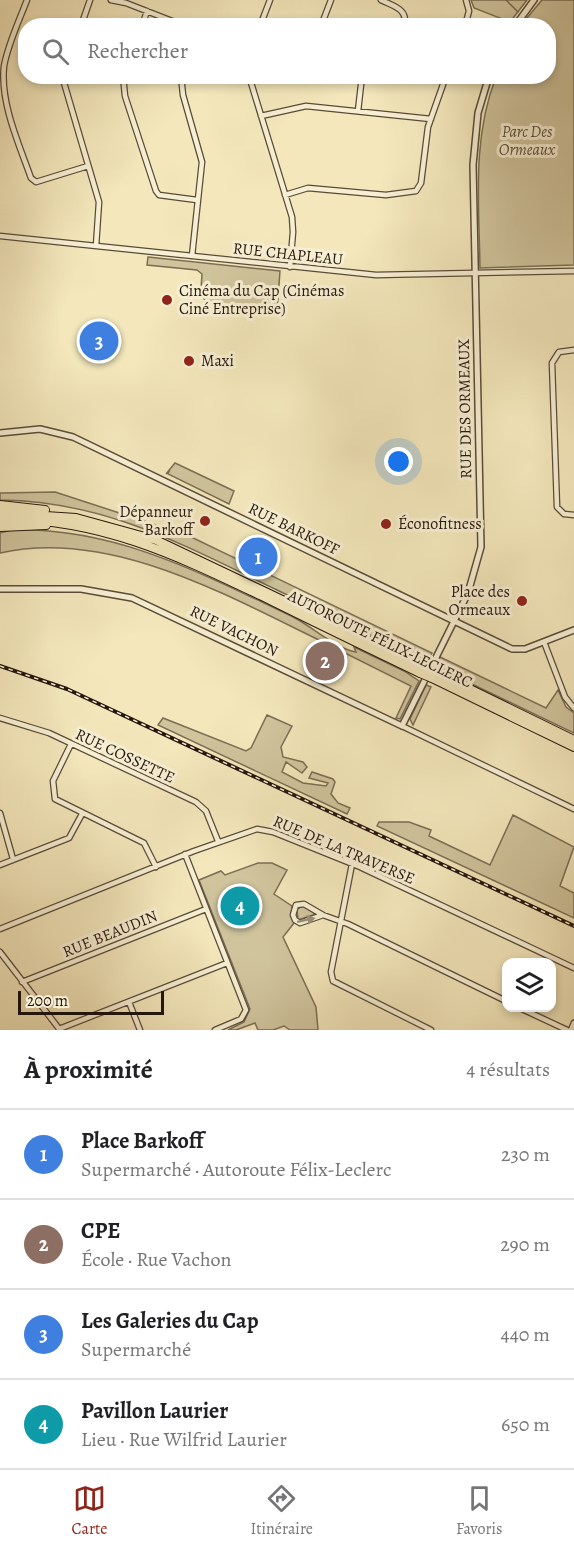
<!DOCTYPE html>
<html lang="fr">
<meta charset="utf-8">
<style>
:root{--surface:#fff;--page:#f6f6f6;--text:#202124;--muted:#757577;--line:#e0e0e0;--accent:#8f2418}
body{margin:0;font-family:Alegreya,serif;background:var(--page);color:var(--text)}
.controls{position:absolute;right:18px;bottom:18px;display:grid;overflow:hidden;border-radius:12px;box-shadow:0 3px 9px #0003}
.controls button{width:54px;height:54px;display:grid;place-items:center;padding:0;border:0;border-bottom:2px solid var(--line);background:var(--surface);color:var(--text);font:30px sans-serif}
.scale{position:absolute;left:18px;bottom:15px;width:146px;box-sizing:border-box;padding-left:6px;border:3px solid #26170c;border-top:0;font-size:16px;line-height:21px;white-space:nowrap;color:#26170c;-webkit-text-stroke:4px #f7efd3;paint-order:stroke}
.you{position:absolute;left:399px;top:462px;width:21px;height:21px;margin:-15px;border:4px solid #fff;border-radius:50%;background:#1a73e8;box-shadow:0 0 0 9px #1a73e833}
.badge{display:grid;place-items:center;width:39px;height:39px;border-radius:50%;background:var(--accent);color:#fff;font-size:20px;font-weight:700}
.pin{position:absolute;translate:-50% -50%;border:3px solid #fff;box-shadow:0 2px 6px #0006}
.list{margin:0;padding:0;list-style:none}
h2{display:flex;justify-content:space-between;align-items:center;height:78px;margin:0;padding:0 24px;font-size:26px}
h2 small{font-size:20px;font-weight:400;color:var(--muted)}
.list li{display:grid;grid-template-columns:39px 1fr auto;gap:18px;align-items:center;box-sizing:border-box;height:90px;padding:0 24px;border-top:2px solid var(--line)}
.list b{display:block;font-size:22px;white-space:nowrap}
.list p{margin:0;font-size:20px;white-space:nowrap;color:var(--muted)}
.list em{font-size:20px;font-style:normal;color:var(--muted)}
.icon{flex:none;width:33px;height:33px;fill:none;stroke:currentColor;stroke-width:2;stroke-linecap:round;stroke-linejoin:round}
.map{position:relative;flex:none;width:574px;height:1030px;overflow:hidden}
.search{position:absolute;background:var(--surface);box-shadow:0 3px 9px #0003;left:18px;right:18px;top:18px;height:66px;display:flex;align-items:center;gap:15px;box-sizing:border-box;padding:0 21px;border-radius:24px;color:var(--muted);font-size:22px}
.sheet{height:438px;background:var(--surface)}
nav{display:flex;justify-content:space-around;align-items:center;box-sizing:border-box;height:84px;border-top:2px solid var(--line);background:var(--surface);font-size:16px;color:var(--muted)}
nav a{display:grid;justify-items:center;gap:3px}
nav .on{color:var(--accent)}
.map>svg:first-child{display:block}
</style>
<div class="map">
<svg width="574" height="1030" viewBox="0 0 574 1030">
<rect width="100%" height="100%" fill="#f3e7bb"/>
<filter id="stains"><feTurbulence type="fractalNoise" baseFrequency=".00333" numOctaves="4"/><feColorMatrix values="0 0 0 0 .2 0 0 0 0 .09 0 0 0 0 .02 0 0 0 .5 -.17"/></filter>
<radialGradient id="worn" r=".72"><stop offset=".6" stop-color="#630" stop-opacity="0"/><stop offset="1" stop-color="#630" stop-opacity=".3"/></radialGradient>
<path fill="#d0c49d" stroke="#7b6e54" stroke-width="1.5" d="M471 0H527L510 22 474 8Z
M542 0H574V265L480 268C479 203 472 138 496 77L548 76V26L521 25Z
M148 257 280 271 277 312 228 313 204 299 201 289 202 274 197 270 147 265Z
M175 463 234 491 229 504 168 474 170 469 166 474Z
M55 492 187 535 432 653 428 660 407 653C363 632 319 610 275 589 183 545 106 501 0 500V493Z
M12 530C115 527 203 574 293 617 313 627 335 648 356 652L354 647 404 671 419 681 400 719 396 718 411 686 343 652 333 674 330 672 338 658 334 656 332 659 320 654 317 659 313 658 321 641C226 595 109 528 0 553V533Z
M440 657 546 708 558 690 566 707 574 713V733L455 676 437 664Z
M426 685 431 687 413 725 410 719Z
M267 715 292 726 281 747 283 757 303 762 307 767 302 773 286 762 282 772 303 783 326 786 328 783 309 778 312 772 333 779 335 782 331 794 338 803 350 808 347 814 158 725 163 718 246 751 251 748Z
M513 815 574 847 560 886 574 893V918L377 826 379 822H409L431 830 429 836 490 865Z
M258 863H272L287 870 274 894 292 906 291 915 294 923 283 937 316 1007 318 1030H290L284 1026 273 1030H258L255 1023 236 1030H228L244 1022 250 1009 199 880 221 871 225 875Z
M303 906 316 914 298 920 297 909Z"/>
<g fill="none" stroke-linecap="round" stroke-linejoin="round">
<path stroke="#776952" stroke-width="1.5" d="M506 0 518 12"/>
<defs>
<path id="minor" d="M27 0C19 21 8 44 4 66 0 103 19 144 31 178L36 182 88 166
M111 0 126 3 185 26
M381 0C393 6 409 9 404 26
M81 26 90 0
M142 26 147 11
M260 26 270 0
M321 26 331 0
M465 26 469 11 466 0
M62 76 99 202 96 246
M123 76 125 96 156 191 159 195 197 200
M181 76 183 95 202 162 192 256
M249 76 292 217 293 232 290 267
M358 111 362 76
M261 116 306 106 431 119
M285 195 308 188 386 195 416 191 421 183 428 127 446 76
M0 236 376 275 574 271
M574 350 559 352 552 363 557 507 564 514 574 515
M544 642 565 697 574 708
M0 718 49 733 196 802 206 811 218 841
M402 726 574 809
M71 744 53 781 55 799 144 843 156 867
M0 813 13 859
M185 854 246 1010 241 1019 215 1030
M352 864 331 972 333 981 431 1030
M0 865 69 838 82 814
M323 915 300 923 295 920 293 915 296 905 304 904 323 915 348 924 506 1001
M0 929 194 851 257 829 273 832 360 867 574 968
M0 952 60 1030
M22 982 206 909
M129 1002 140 1030
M520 1008 567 1030
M59 1029 227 963
M571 1030 574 1023"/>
<path id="tertiary" d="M515 26 534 0
M0 433 40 429 73 437 512 649H525L574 630
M0 589H81L132 598 402 726 468 593 481 547 473 165 478 113 489 76"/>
<path id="motorway" d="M0 505 45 510
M0 513 76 518 156 540 423 667
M0 519C100 518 176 555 264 597 316 623 368 648 420 673
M0 527 46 525
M435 672 574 740
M432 678 574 747"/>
</defs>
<use href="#minor" stroke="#594b38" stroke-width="7"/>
<use href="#tertiary" stroke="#594b38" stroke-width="8"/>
<use href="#motorway" stroke="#26170c" stroke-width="10"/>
<use href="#minor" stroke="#f7efd3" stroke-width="4.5"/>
<use href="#tertiary" stroke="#f7efd3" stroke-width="5"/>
<use href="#motorway" stroke="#f3e7bb" stroke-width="8"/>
<defs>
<path id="rail" d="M0 666 67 689 574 926"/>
</defs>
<use href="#rail" stroke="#26170c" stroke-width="4"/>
<use href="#rail" stroke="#f7efd3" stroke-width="1.5" stroke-dasharray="4.5" stroke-linecap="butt"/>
<defs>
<path id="motorway-bridge" d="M423 667 435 672
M420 673 432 678"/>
</defs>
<use href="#motorway-bridge" stroke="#26170c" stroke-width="10" stroke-linecap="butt"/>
<use href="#motorway-bridge" stroke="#f3e7bb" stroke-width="8"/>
</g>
<defs><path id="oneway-solid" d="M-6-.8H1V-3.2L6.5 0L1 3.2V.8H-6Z" transform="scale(1.5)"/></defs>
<use fill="#998e79" href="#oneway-solid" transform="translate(306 920) rotate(-12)"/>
<g fill="#8f2418" stroke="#f7efd3" stroke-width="2">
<circle cx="167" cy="300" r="6"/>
<circle cx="189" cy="361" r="6"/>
<circle cx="205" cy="521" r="6"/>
<circle cx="386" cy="524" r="6"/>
<circle cx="522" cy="601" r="6"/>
</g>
<g text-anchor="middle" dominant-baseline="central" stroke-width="6" stroke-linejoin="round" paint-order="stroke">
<g font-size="16" font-style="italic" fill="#594b38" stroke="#f7efd3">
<text x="527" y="132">Parc Des<tspan x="527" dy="18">Ormeaux</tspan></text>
</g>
<g font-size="16" fill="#26170c" stroke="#f7efd3">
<text transform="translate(288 254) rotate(6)">RUE CHAPLEAU</text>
<text transform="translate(465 409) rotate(-91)">RUE DES ORMEAUX</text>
<text transform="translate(294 529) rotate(26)">RUE BARKOFF</text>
<text transform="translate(234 631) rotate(26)">RUE VACHON</text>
<text transform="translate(380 639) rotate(26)">AUTOROUTE FÉLIX-LECLERC</text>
<text transform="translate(125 756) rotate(25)">RUE COSSETTE</text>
<text transform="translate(344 850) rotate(23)">RUE DE LA TRAVERSE</text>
<text transform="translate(110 934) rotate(-22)">RUE BEAUDIN</text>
</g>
<g font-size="16" fill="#26170c" stroke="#f7efd3" text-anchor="start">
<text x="179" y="291">Cinéma du Cap (Cinémas<tspan x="179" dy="18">Ciné Entreprise)</tspan></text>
<text x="201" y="361">Maxi</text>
<text x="193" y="512" text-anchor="end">Dépanneur<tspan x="193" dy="18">Barkoff</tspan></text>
<text x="398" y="524">Éconofitness</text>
<text x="510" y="592" text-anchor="end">Place des<tspan x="510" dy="18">Ormeaux</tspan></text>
</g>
</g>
<rect width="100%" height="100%" filter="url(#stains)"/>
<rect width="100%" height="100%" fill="url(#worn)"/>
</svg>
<div class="controls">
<button><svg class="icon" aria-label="layers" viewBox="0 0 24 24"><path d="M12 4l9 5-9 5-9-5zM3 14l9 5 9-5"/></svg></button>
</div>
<div class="scale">200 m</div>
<div class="you"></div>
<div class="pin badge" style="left:258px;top:557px;background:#3f7fe0">1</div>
<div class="pin badge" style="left:325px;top:661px;background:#8d6e63">2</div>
<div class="pin badge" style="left:99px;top:341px;background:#3f7fe0">3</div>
<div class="pin badge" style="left:240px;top:906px;background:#0f9aa8">4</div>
<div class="search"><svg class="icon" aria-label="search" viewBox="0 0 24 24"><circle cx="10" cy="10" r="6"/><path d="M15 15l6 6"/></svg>Rechercher</div>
</div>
<section class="sheet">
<h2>À proximité<small>4 résultats</small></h2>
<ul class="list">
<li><span class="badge" style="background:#3f7fe0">1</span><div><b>Place Barkoff</b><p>Supermarché · Autoroute Félix-Leclerc</p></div><em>230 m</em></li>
<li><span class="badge" style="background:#8d6e63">2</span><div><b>CPE</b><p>École · Rue Vachon</p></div><em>290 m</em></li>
<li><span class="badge" style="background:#3f7fe0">3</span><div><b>Les Galeries du Cap</b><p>Supermarché</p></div><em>440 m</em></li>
<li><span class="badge" style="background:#0f9aa8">4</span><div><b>Pavillon Laurier</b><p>Lieu · Rue Wilfrid Laurier</p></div><em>650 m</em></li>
</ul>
</section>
<nav>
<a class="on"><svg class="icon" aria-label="map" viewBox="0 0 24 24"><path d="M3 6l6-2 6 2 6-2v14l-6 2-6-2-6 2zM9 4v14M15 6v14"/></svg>Carte</a>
<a><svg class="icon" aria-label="directions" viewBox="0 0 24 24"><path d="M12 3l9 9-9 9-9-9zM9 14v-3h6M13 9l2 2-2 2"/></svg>Itinéraire</a>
<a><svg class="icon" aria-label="saved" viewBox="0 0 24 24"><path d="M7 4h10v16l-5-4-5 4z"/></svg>Favoris</a>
</nav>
